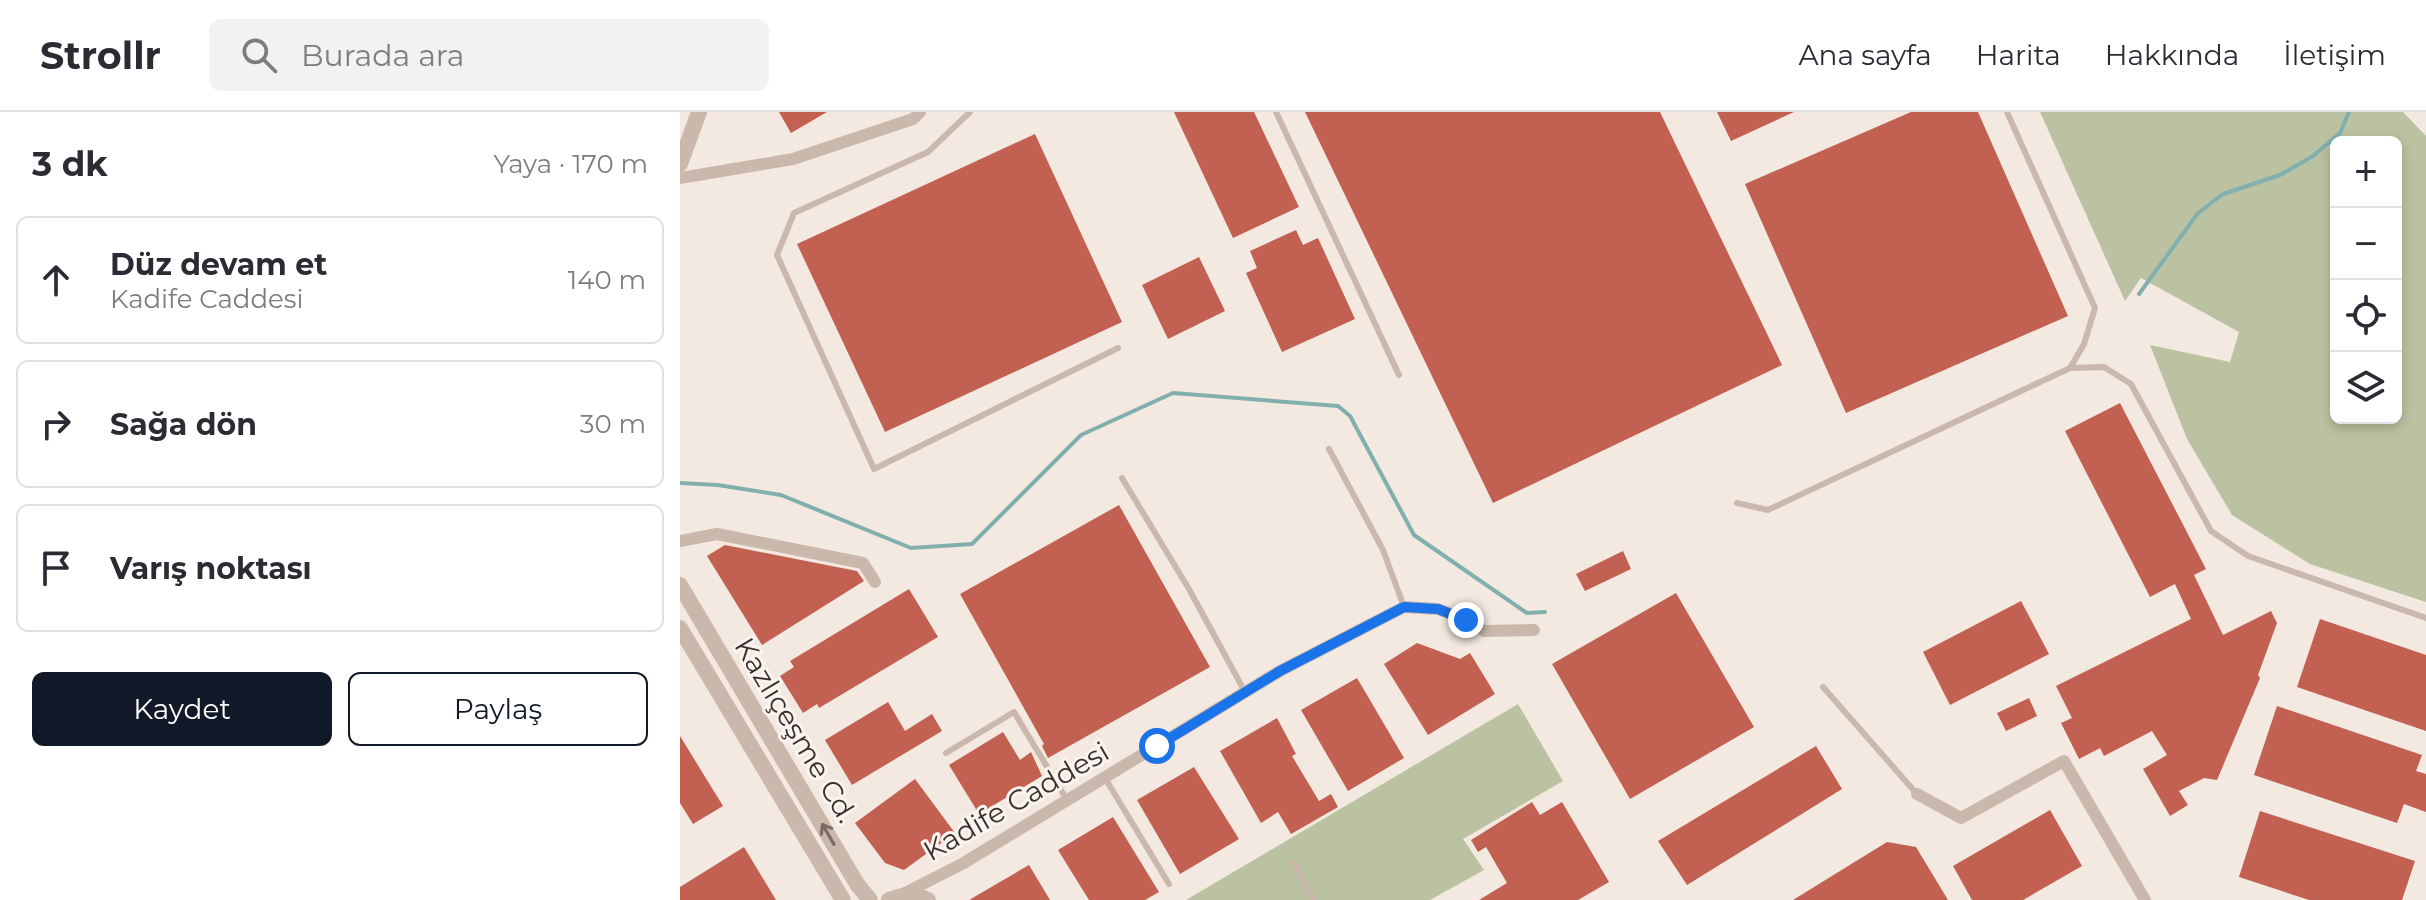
<!DOCTYPE html>
<html lang="tr">
<meta charset="utf-8">
<style>
:root{--surface:#fff;--page:#f2f2f3;--text:#2b2b33;--muted:#7c7c81;--line:#e1e1e2;--accent:#111827}
body{margin:0;font-family:Montserrat,sans-serif;background:var(--page);color:var(--text)}
.controls{position:absolute;right:24px;top:24px;display:grid;overflow:hidden;border-radius:12px;box-shadow:0 4px 12px #0003}
.controls button{width:72px;height:72px;display:grid;place-items:center;padding:0;border:0;border-bottom:2px solid var(--line);background:var(--surface);color:var(--text);font:40px sans-serif}
.stop{position:absolute;width:24px;height:24px;margin:-18px;border:6px solid #1a73e8;border-radius:50%;background:#fff}
.stop.end{background:#1a73e8;border-color:#fff;box-shadow:0 2px 8px #0008}
.list{margin:0;padding:0;list-style:none}
h2{display:flex;justify-content:space-between;align-items:center;height:104px;margin:0;padding:0 32px;font-size:34px}
h2 small{font-size:26px;font-weight:400;color:var(--muted)}
.list li{display:grid;grid-template-columns:52px 1fr auto;gap:24px;align-items:center;box-sizing:border-box;height:128px;margin:0 16px 16px;padding:0 16px;border:2px solid var(--line);border-radius:12px}
.list b{display:block;font-size:30px;white-space:nowrap}
.list p{margin:0;font-size:26px;white-space:nowrap;color:var(--muted)}
.list em{font-size:26px;font-style:normal;color:var(--muted)}
.actions{display:flex;gap:16px;padding:24px 32px}
.actions a{flex:1;padding:18px 0;border:2px solid var(--accent);border-radius:12px;text-align:center;font-size:28px;color:var(--accent)}
.actions .main{background:var(--accent);color:#fff}
.icon{flex:none;width:44px;height:44px;fill:none;stroke:currentColor;stroke-width:2;stroke-linecap:round;stroke-linejoin:round}
.map{position:relative;flex:none;width:1746px;height:788px;overflow:hidden}
header{display:flex;align-items:center;gap:48px;box-sizing:border-box;height:112px;padding:0 40px;background:var(--surface);border-bottom:2px solid var(--line)}
header strong{font-size:38px}
nav{display:flex;gap:44px;margin-inline-start:auto;font-size:28px}
.search{width:560px;height:72px;background:var(--page);display:flex;align-items:center;gap:20px;box-sizing:border-box;padding:0 28px;border-radius:12px;color:var(--muted);font-size:30px}
main{display:flex}
aside{flex:1;background:var(--surface)}
.map>svg:first-child{display:block}
</style>
<header>
<strong>Strollr</strong>
<div class="search"><svg class="icon" aria-label="search" viewBox="0 0 24 24"><circle cx="10" cy="10" r="6"/><path d="M15 15l6 6"/></svg>Burada ara</div>
<nav><a>Ana sayfa</a><a>Harita</a><a>Hakkında</a><a>İletişim</a></nav>
</header>
<main>
<aside>
<h2>3 dk<small>Yaya · 170 m</small></h2>
<ul class="list">
<li><svg class="icon" aria-label="ahead" viewBox="0 0 24 24"><path d="M12 20V5M6 11l6-6 6 6"/></svg><div><b>Düz devam et</b><p>Kadife Caddesi</p></div><em>140 m</em></li>
<li><svg class="icon" aria-label="right" viewBox="0 0 24 24"><path d="M7 20v-9h11M14 6l5 5-5 5"/></svg><div><b>Sağa dön</b></div><em>30 m</em></li>
<li><svg class="icon" aria-label="arrive" viewBox="0 0 24 24"><path d="M6 21V4h12l-3 4 3 4H6"/></svg><div><b>Varış noktası</b></div></li>
</ul>
<div class="actions"><a class="main">Kaydet</a><a>Paylaş</a></div>
</aside>
<div class="map">
<svg width="1746" height="788" viewBox="0 0 1746 788">
<rect width="100%" height="100%" fill="#f3e9e1"/>
<path fill="#bac2a1" fill-rule="evenodd" d="M1360 0H1723L1746 24V490L1630 452 1552 403 1507 327 1470 233 1550 250 1559 220 1461 166 1445 189ZM1716 30V306H1656V30Z
M838 592 883 669 783 727 804 758 750 788H506Z"/>
<g fill="none" stroke-linecap="round" stroke-linejoin="round">
<path stroke="#81afad" stroke-width="4" d="M1459 182 1518 101 1543 82 1600 63 1633 44 1660 21 1669 0
M0 371 38 373 101 383 231 436 292 432 401 323 493 281 658 294 670 304 734 423 847 501 865 500"/>
</g>
<path fill="#c26051" d="M99 0H147L111 21Z
M494 0H574L619 95 553 126Z
M625 0H980L1102 253 813 391Z
M1037 0H1114L1051 29Z
M1231 0H1298L1388 204 1166 301 1065 72Z
M355 22 442 210 205 320 117 132Z
M616 118 623 133 638 126 675 207 602 240 566 161 577 156 570 139Z
M519 145 545 199 488 227 462 173Z
M1440 291 1526 457 1514 463 1543 523 1591 499 1597 511 1578 563 1580 566 1537 668 1524 666 1499 679 1508 693 1490 704 1463 657 1487 643 1472 619 1424 644 1420 636 1399 647 1381 611 1392 606 1376 574 1511 507 1495 472 1470 485 1385 319Z
M439 393 530 555 368 646 362 634 364 632 280 482Z
M45 433 177 459 184 469 82 533 27 444Z
M943 439 951 457 905 479 896 462Z
M229 477 258 525 139 596 137 592 123 601 100 564 114 555 110 549Z
M996 481 1074 615 950 687 872 552Z
M1341 489 1369 542 1270 593 1243 540Z
M1640 507 1746 543V619L1617 575Z
M737 531 780 547 790 541 815 582 748 623 704 552Z
M677 566 724 646 668 679 621 598Z
M1349 586 1357 604 1326 619 1317 601Z
M208 590 225 619 252 602 262 619 172 673 145 628Z
M1597 594 1742 643 1736 659 1746 662V700L1724 692 1717 711 1574 663Z
M597 606 616 642 612 644 639 689 651 682 658 695 611 722 598 700 581 711 540 639Z
M323 620 340 648 351 640 362 664 299 702 269 653Z
M0 624 43 694 13 712 0 691Z
M1136 634 1162 677 1007 773 978 729Z
M514 655 559 727 500 762 457 688Z
M235 667 275 721 224 758 205 751 175 711Z
M852 690 860 703 882 690 929 770 898 788H799L827 771 806 735 798 740 791 728Z
M1370 698 1402 754 1343 788H1292L1273 754Z
M1580 699 1735 749 1722 788H1629L1559 765Z
M433 705 479 780 465 788H409L378 738Z
M1207 730 1236 735 1268 788H1113Z
M64 735 96 788H0V775Z
M349 753 370 788H289Z"/>
<g fill="none" stroke-linecap="round" stroke-linejoin="round">
<path stroke="#cbb8ad" stroke-width="6" d="M290 0 248 40 114 101 97 143 194 357 438 236
M596 0 719 263
M1390 256 1424 255 1451 272 1531 419 1568 444 1746 506
M649 337 703 438 724 495
M442 366 509 477 565 580
M1057 391 1088 398 1390 256 1404 232 1415 196 1327 0
M1143 575 1237 682
M266 641 334 600 387 688
M425 666 489 772
M613 750 634 788"/>
<path stroke="#cbb8ad" stroke-width="12" d="M0 66 113 47 233 7 240 0
M0 429 37 422 183 451 195 470
M1237 682 1281 706 1384 649 1465 788
M223 782 282 752 600 559 724 495 758 497 786 508 804 519 854 518"/>
<path stroke="#cbb8ad" stroke-width="16" d="M0 52 19 0
M0 473 177 772 190 788
M0 516 163 788
M209 788C224 782 233 781 248 788"/>
</g>
<defs><path id="oneway-shaft" d="M-6 0H5M1.5-3L5.5 0L1.5 3" fill="none" stroke-width="1.6" stroke-linecap="round" stroke-linejoin="round" transform="scale(2)"/></defs>
<use stroke="#7b6d66" href="#oneway-shaft" transform="translate(148 722) rotate(-120)"/>
<g fill="none" stroke-linecap="round" stroke-linejoin="round">
<path stroke="#1a73e8" stroke-width="10" d="M477 634 600 559 724 495 758 497 786 508"/>
</g>
<g text-anchor="middle" dominant-baseline="central" stroke-width="6" stroke-linejoin="round" paint-order="stroke">
<g font-size="28" fill="#3a2f2c" stroke="#faf3ee">
<text transform="translate(116 618) rotate(59)">Kazlıçeşme Cd.</text>
<text transform="translate(336 689) rotate(-30)">Kadife Caddesi</text>
</g>
</g>
</svg>
<div class="controls">
<button>+</button>
<button>−</button>
<button><svg class="icon" aria-label="locate" viewBox="0 0 24 24"><circle cx="12" cy="12" r="6"/><path d="M12 2v4M12 18v4M2 12h4M18 12h4"/></svg></button>
<button><svg class="icon" aria-label="layers" viewBox="0 0 24 24"><path d="M12 4l9 5-9 5-9-5zM3 14l9 5 9-5"/></svg></button>
</div>
<div class="stop" style="left:477px;top:634px"></div>
<div class="stop end" style="left:786px;top:508px"></div>
</div>
</main>
